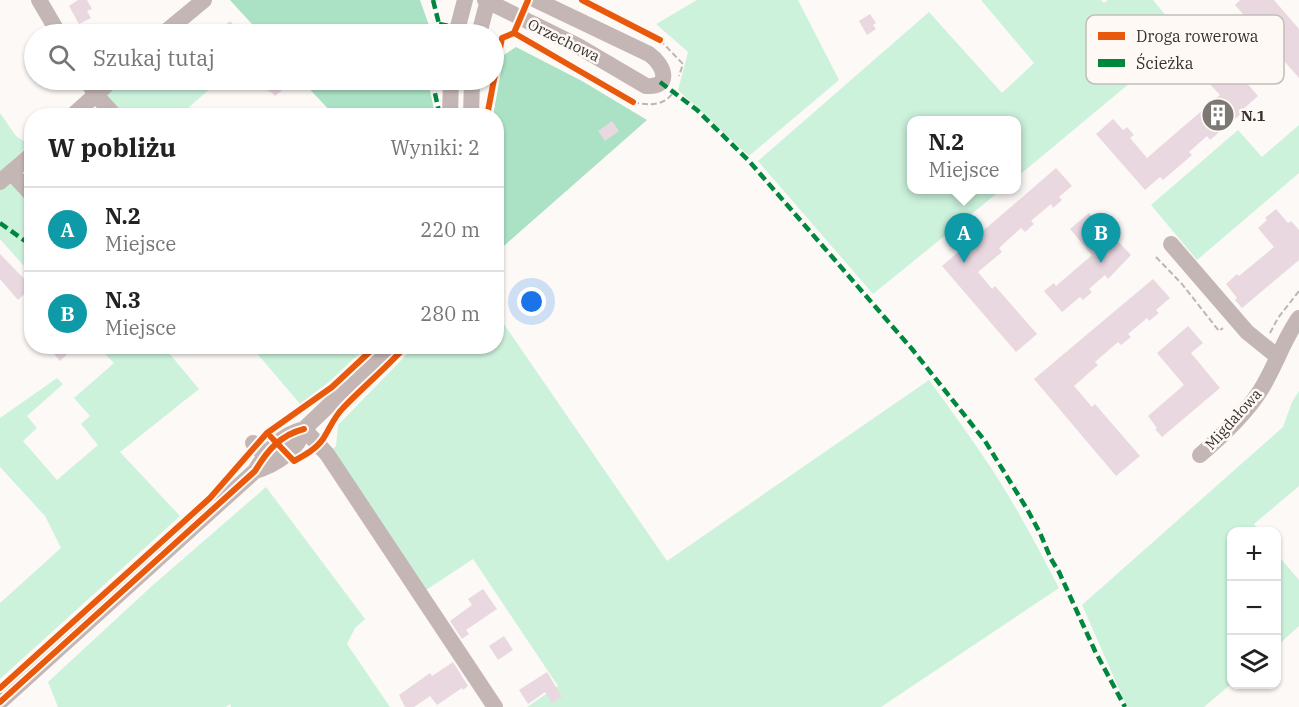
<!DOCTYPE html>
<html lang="pl">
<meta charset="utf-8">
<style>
:root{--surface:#fff;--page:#f6f6f6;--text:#222;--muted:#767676;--line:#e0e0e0;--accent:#7c7874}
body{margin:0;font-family:"IBM Plex Serif",serif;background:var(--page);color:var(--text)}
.controls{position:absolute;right:18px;bottom:18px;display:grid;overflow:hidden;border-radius:12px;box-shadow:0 2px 4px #0004}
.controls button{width:54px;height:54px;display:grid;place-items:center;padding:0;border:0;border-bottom:2px solid var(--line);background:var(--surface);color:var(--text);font:30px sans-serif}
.you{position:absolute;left:532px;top:302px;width:21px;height:21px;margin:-15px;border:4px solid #fff;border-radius:50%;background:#1a73e8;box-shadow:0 0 0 9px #1a73e833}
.badge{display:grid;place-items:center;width:39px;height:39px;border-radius:50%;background:var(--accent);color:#fff;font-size:20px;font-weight:700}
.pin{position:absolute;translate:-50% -50px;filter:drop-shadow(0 2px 3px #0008)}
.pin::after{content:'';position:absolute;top:32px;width:21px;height:18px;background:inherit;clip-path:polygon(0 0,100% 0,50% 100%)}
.popup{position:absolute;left:907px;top:116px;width:114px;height:78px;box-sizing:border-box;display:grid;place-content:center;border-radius:12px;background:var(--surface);filter:drop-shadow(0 2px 4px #0005);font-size:20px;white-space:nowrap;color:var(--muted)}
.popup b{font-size:22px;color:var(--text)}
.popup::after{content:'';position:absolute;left:50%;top:100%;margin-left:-12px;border:12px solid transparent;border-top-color:var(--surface)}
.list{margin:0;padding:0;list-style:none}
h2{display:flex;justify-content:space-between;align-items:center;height:78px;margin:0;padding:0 24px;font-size:26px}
h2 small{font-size:20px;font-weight:400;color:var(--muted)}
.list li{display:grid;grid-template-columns:39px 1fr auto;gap:18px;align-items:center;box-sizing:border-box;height:84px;padding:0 24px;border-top:2px solid var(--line)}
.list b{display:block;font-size:22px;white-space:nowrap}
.list p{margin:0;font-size:20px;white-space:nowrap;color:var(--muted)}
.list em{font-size:20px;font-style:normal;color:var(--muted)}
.icon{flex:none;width:33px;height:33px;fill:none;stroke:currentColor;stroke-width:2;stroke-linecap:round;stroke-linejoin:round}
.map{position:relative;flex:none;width:1299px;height:707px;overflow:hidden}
.search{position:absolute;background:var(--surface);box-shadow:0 2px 4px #0004;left:24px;top:24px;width:480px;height:66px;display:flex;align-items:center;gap:15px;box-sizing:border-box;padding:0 21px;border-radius:33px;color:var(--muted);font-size:22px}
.panel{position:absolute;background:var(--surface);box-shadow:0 2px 4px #0004;left:24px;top:108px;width:480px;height:246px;border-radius:24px}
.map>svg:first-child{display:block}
</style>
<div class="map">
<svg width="1299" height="707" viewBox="0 0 1299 707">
<rect width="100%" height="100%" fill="#fcf9f7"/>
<path fill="#ccf2dc" d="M697 0H798L839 80 749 156 678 90 688 52 656 24Z
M981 0H1101L1104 3 1108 0H1153L1184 38 1017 177 1016 121H912V190H1001L873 294 758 161 929 12 1002 93 1034 63Z
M120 80H220L180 115H119L102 95Z
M0 113 16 136 27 143 32 142 0 172Z
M1299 125V173L1197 260 1151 205 1238 130 1262 157Z
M12 178 31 199V274L0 239V188Z
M497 314 667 561 929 380C948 406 967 432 985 459 1013 500 1036 544 1059 588L881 707H527L558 686 473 559 423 592 330 452 336 446 338 425 414 347 496 346Z
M98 347H164L199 389 120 452 180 516 0 679V603L61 548 45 516 0 467V418L57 378 63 384 27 416 37 428 23 441 57 480 98 445 81 424 90 416 74 398 114 363Z
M260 347 366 346V347L330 381 300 404 255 351Z
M1299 391V486L1254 524 1259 531 1232 532 1231 684 1204 707H1127L1082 605 1283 427 1292 402Z
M266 487 365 619 355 628 347 644 390 707H231L230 704 226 707H58L48 682 153 585Z
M1276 553 1299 580V626L1277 646Z"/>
<path fill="#abe1c5" d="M230 0H420L432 34H261Z
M516 47 582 81 647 120 497 252 496 116H493L504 55Z
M301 80H428L435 115H334Z"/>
<path fill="#ead8e1" d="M78 0H87L92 9 87 11 91 18 79 24 69 6Z
M1240 0H1274L1299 29V78L1235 5Z
M870 14 876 23 873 25 876 29 867 35 859 21Z
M230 21 241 34H214Z
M1208 38 1225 58 1220 63 1239 85 1245 81 1258 96 1241 111 1242 113 1210 140 1207 136 1189 152 1192 155 1163 180 1160 177 1145 190 1096 134 1113 119 1123 130 1127 127 1134 135 1130 138 1147 158 1220 95 1205 79 1201 82 1182 60Z
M258 80H283L281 82 286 87 275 96 270 91 269 92Z
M612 121 619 131 605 141 598 131Z
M1056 168 1072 186 1059 197 1062 200 1053 208 1051 204 1031 221 1034 224 1025 232 1021 228 999 248 1002 252 978 272 992 289 995 286 1037 334 1016 352 942 266Z
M1276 209 1288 223 1291 221 1299 230V260L1242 308 1235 300 1237 298 1226 284 1237 274 1239 276 1274 247 1258 228 1267 220 1265 218Z
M1089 213 1105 232 1107 230 1131 255 1108 279 1105 275 1089 289 1092 292 1083 300 1080 297 1062 312 1044 291 1054 283 1056 286 1092 255 1070 229Z
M0 254 32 287 18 300 0 279Z
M1153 279 1170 298 1156 310 1159 313 1149 321 1147 318 1128 334 1131 337 1121 345 1118 342 1095 362 1098 365 1074 386 1092 407 1095 404 1140 456 1116 476 1034 379Z
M1188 326 1203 343 1191 353 1220 388 1162 437 1155 429 1157 428 1148 416 1184 385 1157 353Z
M47 346H76L60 361Z
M483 589 497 609 466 630 469 634 462 639 450 621 472 605 468 599Z
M504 636 513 650 498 660 489 646Z
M453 662 468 686 463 690 462 688 437 705 430 696 414 707H405L399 695 430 673 432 676Z
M547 672 562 697 552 703 545 692 528 704 519 690Z"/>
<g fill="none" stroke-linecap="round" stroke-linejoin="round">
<path stroke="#bfb6b4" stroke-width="2" stroke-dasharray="6 3" stroke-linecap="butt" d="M660 40 683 64 679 76
M633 102C651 106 665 106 675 90
M1156 257 1182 284 1219 331 1223 328
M1270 333 1278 318 1299 291"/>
<path stroke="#c4b6b4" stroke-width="16" d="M39 0 59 34
M485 0 578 46 646 86C672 88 665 65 649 54L536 0
M163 34 204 0
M456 34 465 0
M479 34 488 0
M87 80 95 94 115 116
M72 116 112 80
M450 116 451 80
M471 116 472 80
M11 172 32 195
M0 182 32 154
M1171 244 1247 332 1278 357
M304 429 327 454 495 707
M253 443 272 463
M1200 455C1221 437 1245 415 1260 391 1275 368 1283 340 1299 318
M255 471C275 465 299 450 304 429L391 346
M0 702 255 471C267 451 280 435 304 429"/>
<path stroke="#00873e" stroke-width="4.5" stroke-dasharray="9 4.5" stroke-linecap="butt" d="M433 0 439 24 438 34
M439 24 488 34
M432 80 440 116
M660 82 697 110 749 161 912 349 985 441 1027 509 1040 533 1051 559 1059 572 1095 651 1125 707
M0 223 32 246"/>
<defs>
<path id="cycleway" d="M582 0 660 40
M514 33 633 102
M487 116 502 38 514 33 528 0
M271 437 294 461C305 455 316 449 323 439 330 428 334 417 343 408 363 387 386 368 406 346
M0 688 210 498 267 433 332 387 376 346
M0 702 255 471C267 451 280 435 304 429"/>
</defs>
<use href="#cycleway" stroke="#fef9f5" stroke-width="10"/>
<use href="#cycleway" stroke="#e8590c" stroke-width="6"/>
</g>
<defs>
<symbol id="building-disc" viewBox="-11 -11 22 22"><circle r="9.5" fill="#7c7874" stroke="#fef9f5"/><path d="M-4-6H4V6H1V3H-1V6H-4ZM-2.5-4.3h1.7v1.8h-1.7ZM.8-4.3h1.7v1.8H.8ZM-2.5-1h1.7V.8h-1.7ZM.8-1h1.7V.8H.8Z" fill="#fff"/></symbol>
</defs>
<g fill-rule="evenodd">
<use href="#building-disc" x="1199" y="96" width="38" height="38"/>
</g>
<g text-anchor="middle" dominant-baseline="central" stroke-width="5" stroke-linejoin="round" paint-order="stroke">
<g font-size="15" fill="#37322e" stroke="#fef9f5">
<text transform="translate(564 40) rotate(26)">Orzechowa</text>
<text transform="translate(1233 419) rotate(-48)">Migdałowa</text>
</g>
<g font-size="15" font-weight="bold" fill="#37322e" stroke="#fef9f5" text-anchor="start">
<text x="1241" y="115">N.1</text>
</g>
</g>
<rect x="1086" y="15" width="198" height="69" rx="9" fill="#fef9f5" stroke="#c2bdb9" stroke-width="1.5"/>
<rect x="1098" y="32" width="27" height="8" fill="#e8590c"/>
<rect x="1098" y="59" width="27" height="8" fill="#00873e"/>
<g font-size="16" fill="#37322e">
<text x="1136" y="42">Droga rowerowa</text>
<text x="1136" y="69">Ścieżka</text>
</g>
</svg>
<div class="controls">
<button>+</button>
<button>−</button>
<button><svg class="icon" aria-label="layers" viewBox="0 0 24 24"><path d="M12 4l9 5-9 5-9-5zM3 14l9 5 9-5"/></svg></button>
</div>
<div class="you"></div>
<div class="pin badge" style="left:964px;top:263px;background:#0f9aa8">A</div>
<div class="popup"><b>N.2</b>Miejsce</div>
<div class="pin badge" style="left:1101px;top:263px;background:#0f9aa8">B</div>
<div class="search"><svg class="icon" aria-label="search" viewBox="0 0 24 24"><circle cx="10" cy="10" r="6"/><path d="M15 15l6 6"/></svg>Szukaj tutaj</div>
<section class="panel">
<h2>W pobliżu<small>Wyniki: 2</small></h2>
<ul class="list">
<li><span class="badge" style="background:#0f9aa8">A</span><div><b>N.2</b><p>Miejsce</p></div><em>220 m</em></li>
<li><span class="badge" style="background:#0f9aa8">B</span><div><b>N.3</b><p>Miejsce</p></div><em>280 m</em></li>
</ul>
</section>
</div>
